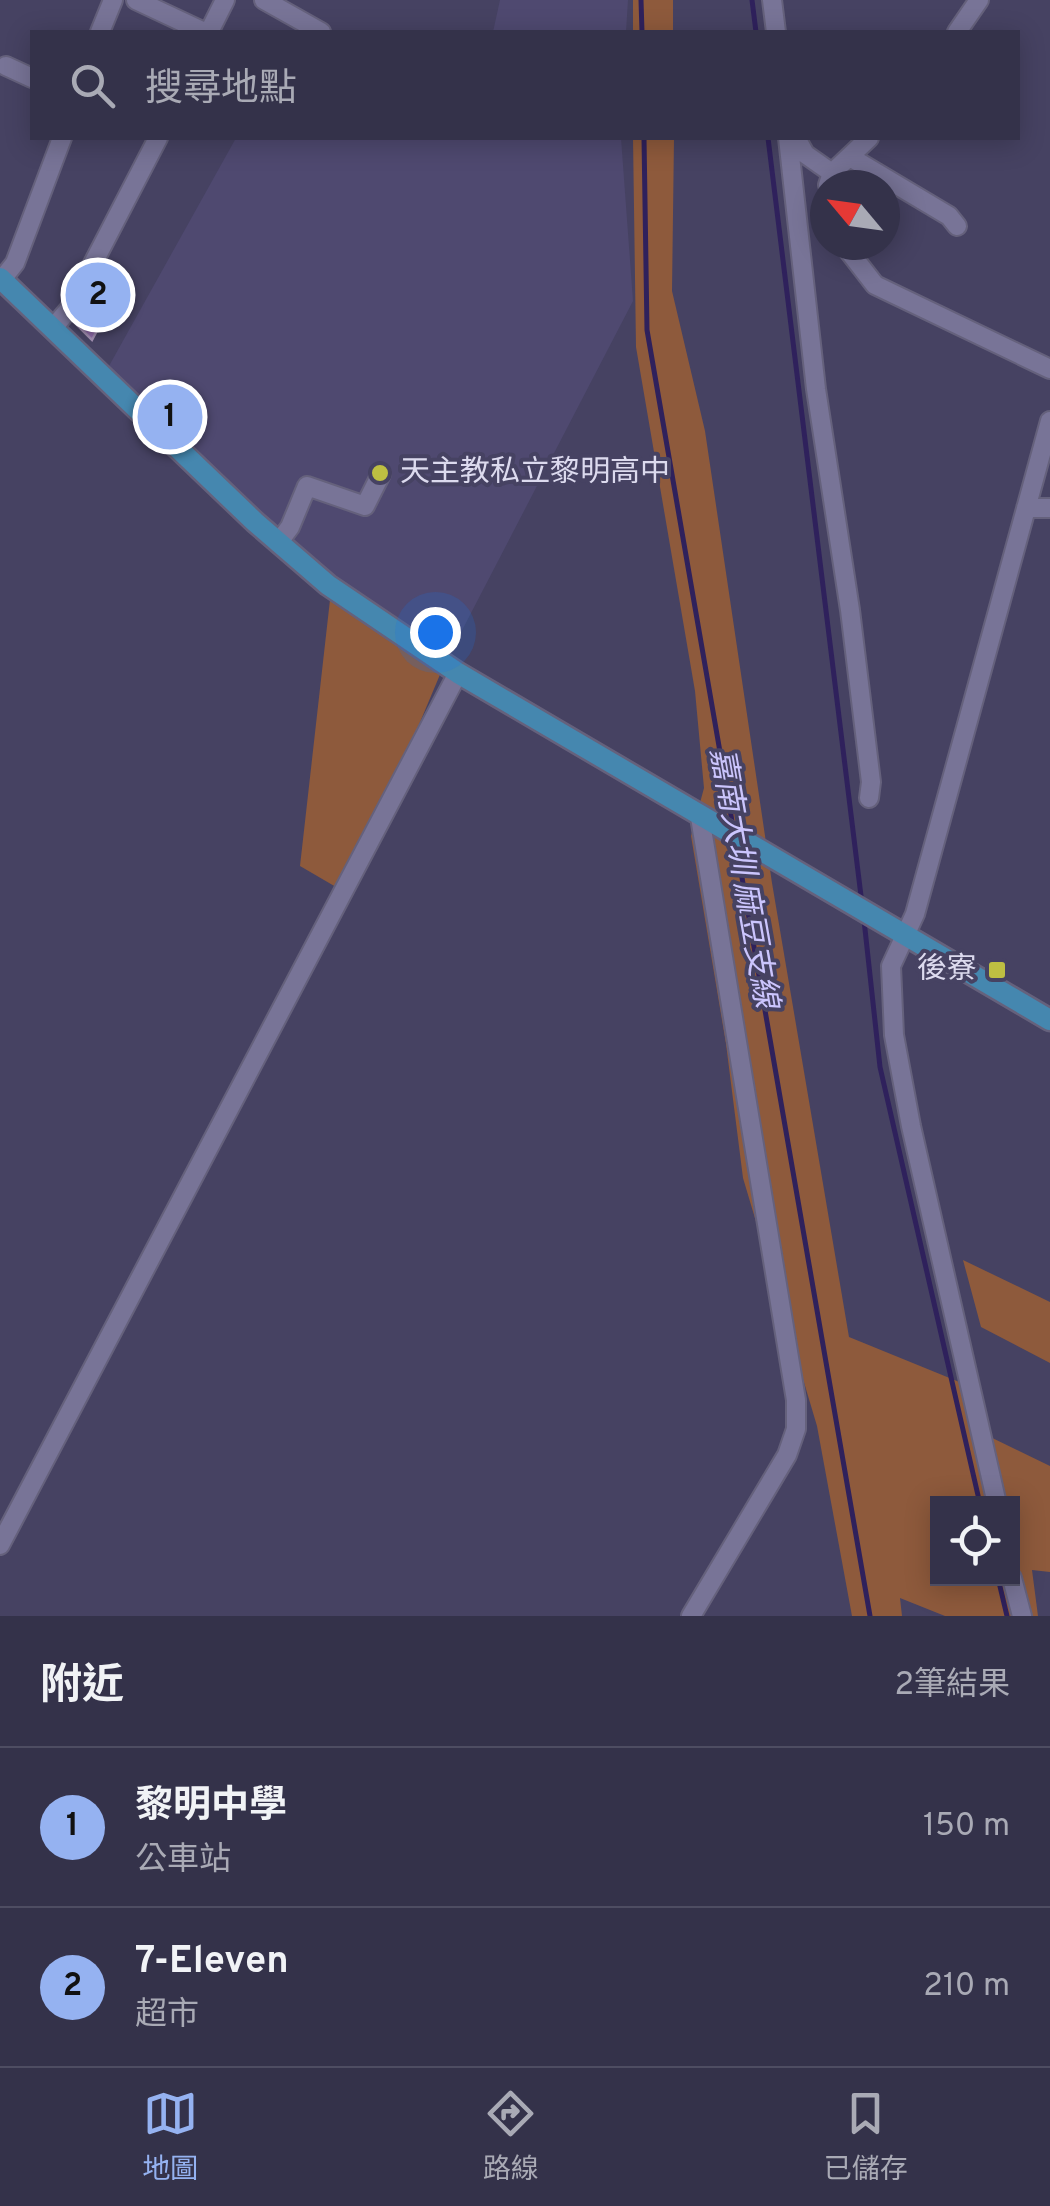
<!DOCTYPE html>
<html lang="zh-TW">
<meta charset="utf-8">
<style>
:root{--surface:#34324a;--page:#3c3a51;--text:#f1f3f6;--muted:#a9aab5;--line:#4e4d62;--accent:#95b2f1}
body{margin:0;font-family:Overpass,"Noto Sans TC",sans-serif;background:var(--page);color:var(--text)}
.controls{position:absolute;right:30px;bottom:30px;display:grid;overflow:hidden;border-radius:0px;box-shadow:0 5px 25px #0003}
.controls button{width:90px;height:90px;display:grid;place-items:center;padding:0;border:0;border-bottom:2px solid var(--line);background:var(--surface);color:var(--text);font:50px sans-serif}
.compass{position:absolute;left:810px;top:170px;width:90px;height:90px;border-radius:50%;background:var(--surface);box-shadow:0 5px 25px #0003;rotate:299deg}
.you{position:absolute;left:435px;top:632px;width:35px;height:35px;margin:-25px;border:8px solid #fff;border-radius:50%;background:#1a73e8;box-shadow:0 0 0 15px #1a73e833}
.badge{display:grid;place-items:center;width:65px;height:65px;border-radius:50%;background:var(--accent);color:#111;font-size:32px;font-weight:700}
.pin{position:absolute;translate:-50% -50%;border:5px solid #fff;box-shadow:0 2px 10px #0006}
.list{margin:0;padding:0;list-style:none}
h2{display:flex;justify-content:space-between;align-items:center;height:130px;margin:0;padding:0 40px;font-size:42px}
h2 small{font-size:32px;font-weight:400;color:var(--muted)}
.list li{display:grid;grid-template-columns:65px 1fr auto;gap:30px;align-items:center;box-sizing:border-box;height:160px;padding:0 40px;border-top:2px solid var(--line)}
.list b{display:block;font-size:38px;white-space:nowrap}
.list p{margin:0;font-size:32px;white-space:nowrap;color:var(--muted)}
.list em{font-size:32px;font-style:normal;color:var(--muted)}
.icon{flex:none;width:55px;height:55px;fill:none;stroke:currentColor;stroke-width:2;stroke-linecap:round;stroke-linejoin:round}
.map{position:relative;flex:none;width:1050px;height:1616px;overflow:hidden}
.search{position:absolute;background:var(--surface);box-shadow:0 5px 25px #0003;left:30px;right:30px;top:30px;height:110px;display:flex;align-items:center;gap:25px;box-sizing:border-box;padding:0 35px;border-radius:0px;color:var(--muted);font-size:38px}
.sheet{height:450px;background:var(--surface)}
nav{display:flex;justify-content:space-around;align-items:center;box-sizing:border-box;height:140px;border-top:2px solid var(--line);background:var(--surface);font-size:28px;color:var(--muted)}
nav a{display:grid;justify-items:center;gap:5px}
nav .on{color:var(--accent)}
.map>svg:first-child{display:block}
</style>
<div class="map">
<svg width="1050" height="1616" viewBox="0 0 1050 1616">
<rect width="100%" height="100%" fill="#464262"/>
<path fill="#4f4970" d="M500 0H628L626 32H493Z
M236 138H621L633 301 444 665 331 591 109 366Z"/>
<path fill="#8e5a3c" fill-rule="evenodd" d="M633 0H673V32H633Z
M633 138H674L672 291 705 431 772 883 849 1337 979 1390 982 1433 1050 1466V1572L1032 1570 1038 1616H945L900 1598 902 1616H852L817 1426 743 1178 726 1044 691 836 704 788 695 691 636 347ZM938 1504H1012V1578H938Z
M331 591 444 665 348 894 300 866Z
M963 1260 1050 1302V1363L981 1327Z"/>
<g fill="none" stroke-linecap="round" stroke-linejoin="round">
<path stroke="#2f215c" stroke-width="5" d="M641 0 642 32
M752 0 756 32
M644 138 647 330 733 827
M768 138 862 904
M736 843 870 1616
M864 920 880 1067 980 1504
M998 1578 1007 1616"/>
</g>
<path fill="#906cab" stroke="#a18eb1" stroke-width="2.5" d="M107 263 127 274 92 340 74 322Z"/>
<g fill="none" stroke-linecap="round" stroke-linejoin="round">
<defs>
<path id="minor" d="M136 0 204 32
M264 0 321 32
M772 0 776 32
M100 32 113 0
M209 32 225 0
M957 32 979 0
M6 66 32 78
M788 138 816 389 850 610 871 782 869 798
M796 138 805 154 832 173
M850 157 949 216 957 226
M828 185 832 173 869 138
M844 245 875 285 1050 369
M0 282 15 263 62 138
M53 328 70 308 158 138
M1026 508H1050
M278 543 290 527 307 486 365 506 381 474
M997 1504 911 1126 894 1035 891 966 915 914 1050 421
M0 1545 458 673
M1012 1578 1022 1616
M691 1616 787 1455 796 1429V1400L700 817"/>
<path id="major" d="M0 278 255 522 328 585 458 673 1050 1020"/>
</defs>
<use href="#minor" stroke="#65617c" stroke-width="22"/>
<use href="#major" stroke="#65617c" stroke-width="25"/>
<use href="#minor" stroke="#787497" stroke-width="18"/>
<use href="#major" stroke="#4587af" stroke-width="20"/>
</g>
<g fill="#bebf42" stroke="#464262" stroke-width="4">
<circle cx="380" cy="473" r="10"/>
<rect x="987" y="960" width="20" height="20" rx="5"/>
</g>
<g text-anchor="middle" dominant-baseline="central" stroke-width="8" stroke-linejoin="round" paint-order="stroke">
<g font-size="30" fill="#dcdaee" stroke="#464262" text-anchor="start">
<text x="400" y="473">天主教私立黎明高中</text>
<text x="977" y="970" text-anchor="end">後寮</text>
</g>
<g font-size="32" font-style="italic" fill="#cbc5fd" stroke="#464262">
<text transform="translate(742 878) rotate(80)">嘉南大圳 麻豆支線</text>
</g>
</g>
</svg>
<div class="controls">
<button><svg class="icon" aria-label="locate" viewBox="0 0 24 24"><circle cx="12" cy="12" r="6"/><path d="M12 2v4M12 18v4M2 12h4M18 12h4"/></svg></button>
</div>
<svg class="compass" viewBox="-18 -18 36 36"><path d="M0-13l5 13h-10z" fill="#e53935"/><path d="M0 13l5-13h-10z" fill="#a9aab5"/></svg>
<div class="you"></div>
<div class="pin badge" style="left:170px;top:417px">1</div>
<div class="pin badge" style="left:98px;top:295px">2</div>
<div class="search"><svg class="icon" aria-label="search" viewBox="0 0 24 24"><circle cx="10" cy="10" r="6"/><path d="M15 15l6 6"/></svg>搜尋地點</div>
</div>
<section class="sheet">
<h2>附近<small>2筆結果</small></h2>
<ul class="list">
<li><span class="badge">1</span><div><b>黎明中學</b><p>公車站</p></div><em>150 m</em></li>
<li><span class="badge">2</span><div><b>7-Eleven</b><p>超市</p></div><em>210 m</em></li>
</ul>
</section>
<nav>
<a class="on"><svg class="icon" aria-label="map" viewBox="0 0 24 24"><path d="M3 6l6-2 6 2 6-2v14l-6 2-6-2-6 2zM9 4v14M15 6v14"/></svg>地圖</a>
<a><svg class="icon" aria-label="directions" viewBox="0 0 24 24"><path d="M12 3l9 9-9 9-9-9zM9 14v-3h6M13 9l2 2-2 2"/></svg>路線</a>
<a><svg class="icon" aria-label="saved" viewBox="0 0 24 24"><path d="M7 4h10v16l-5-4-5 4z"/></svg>已儲存</a>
</nav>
